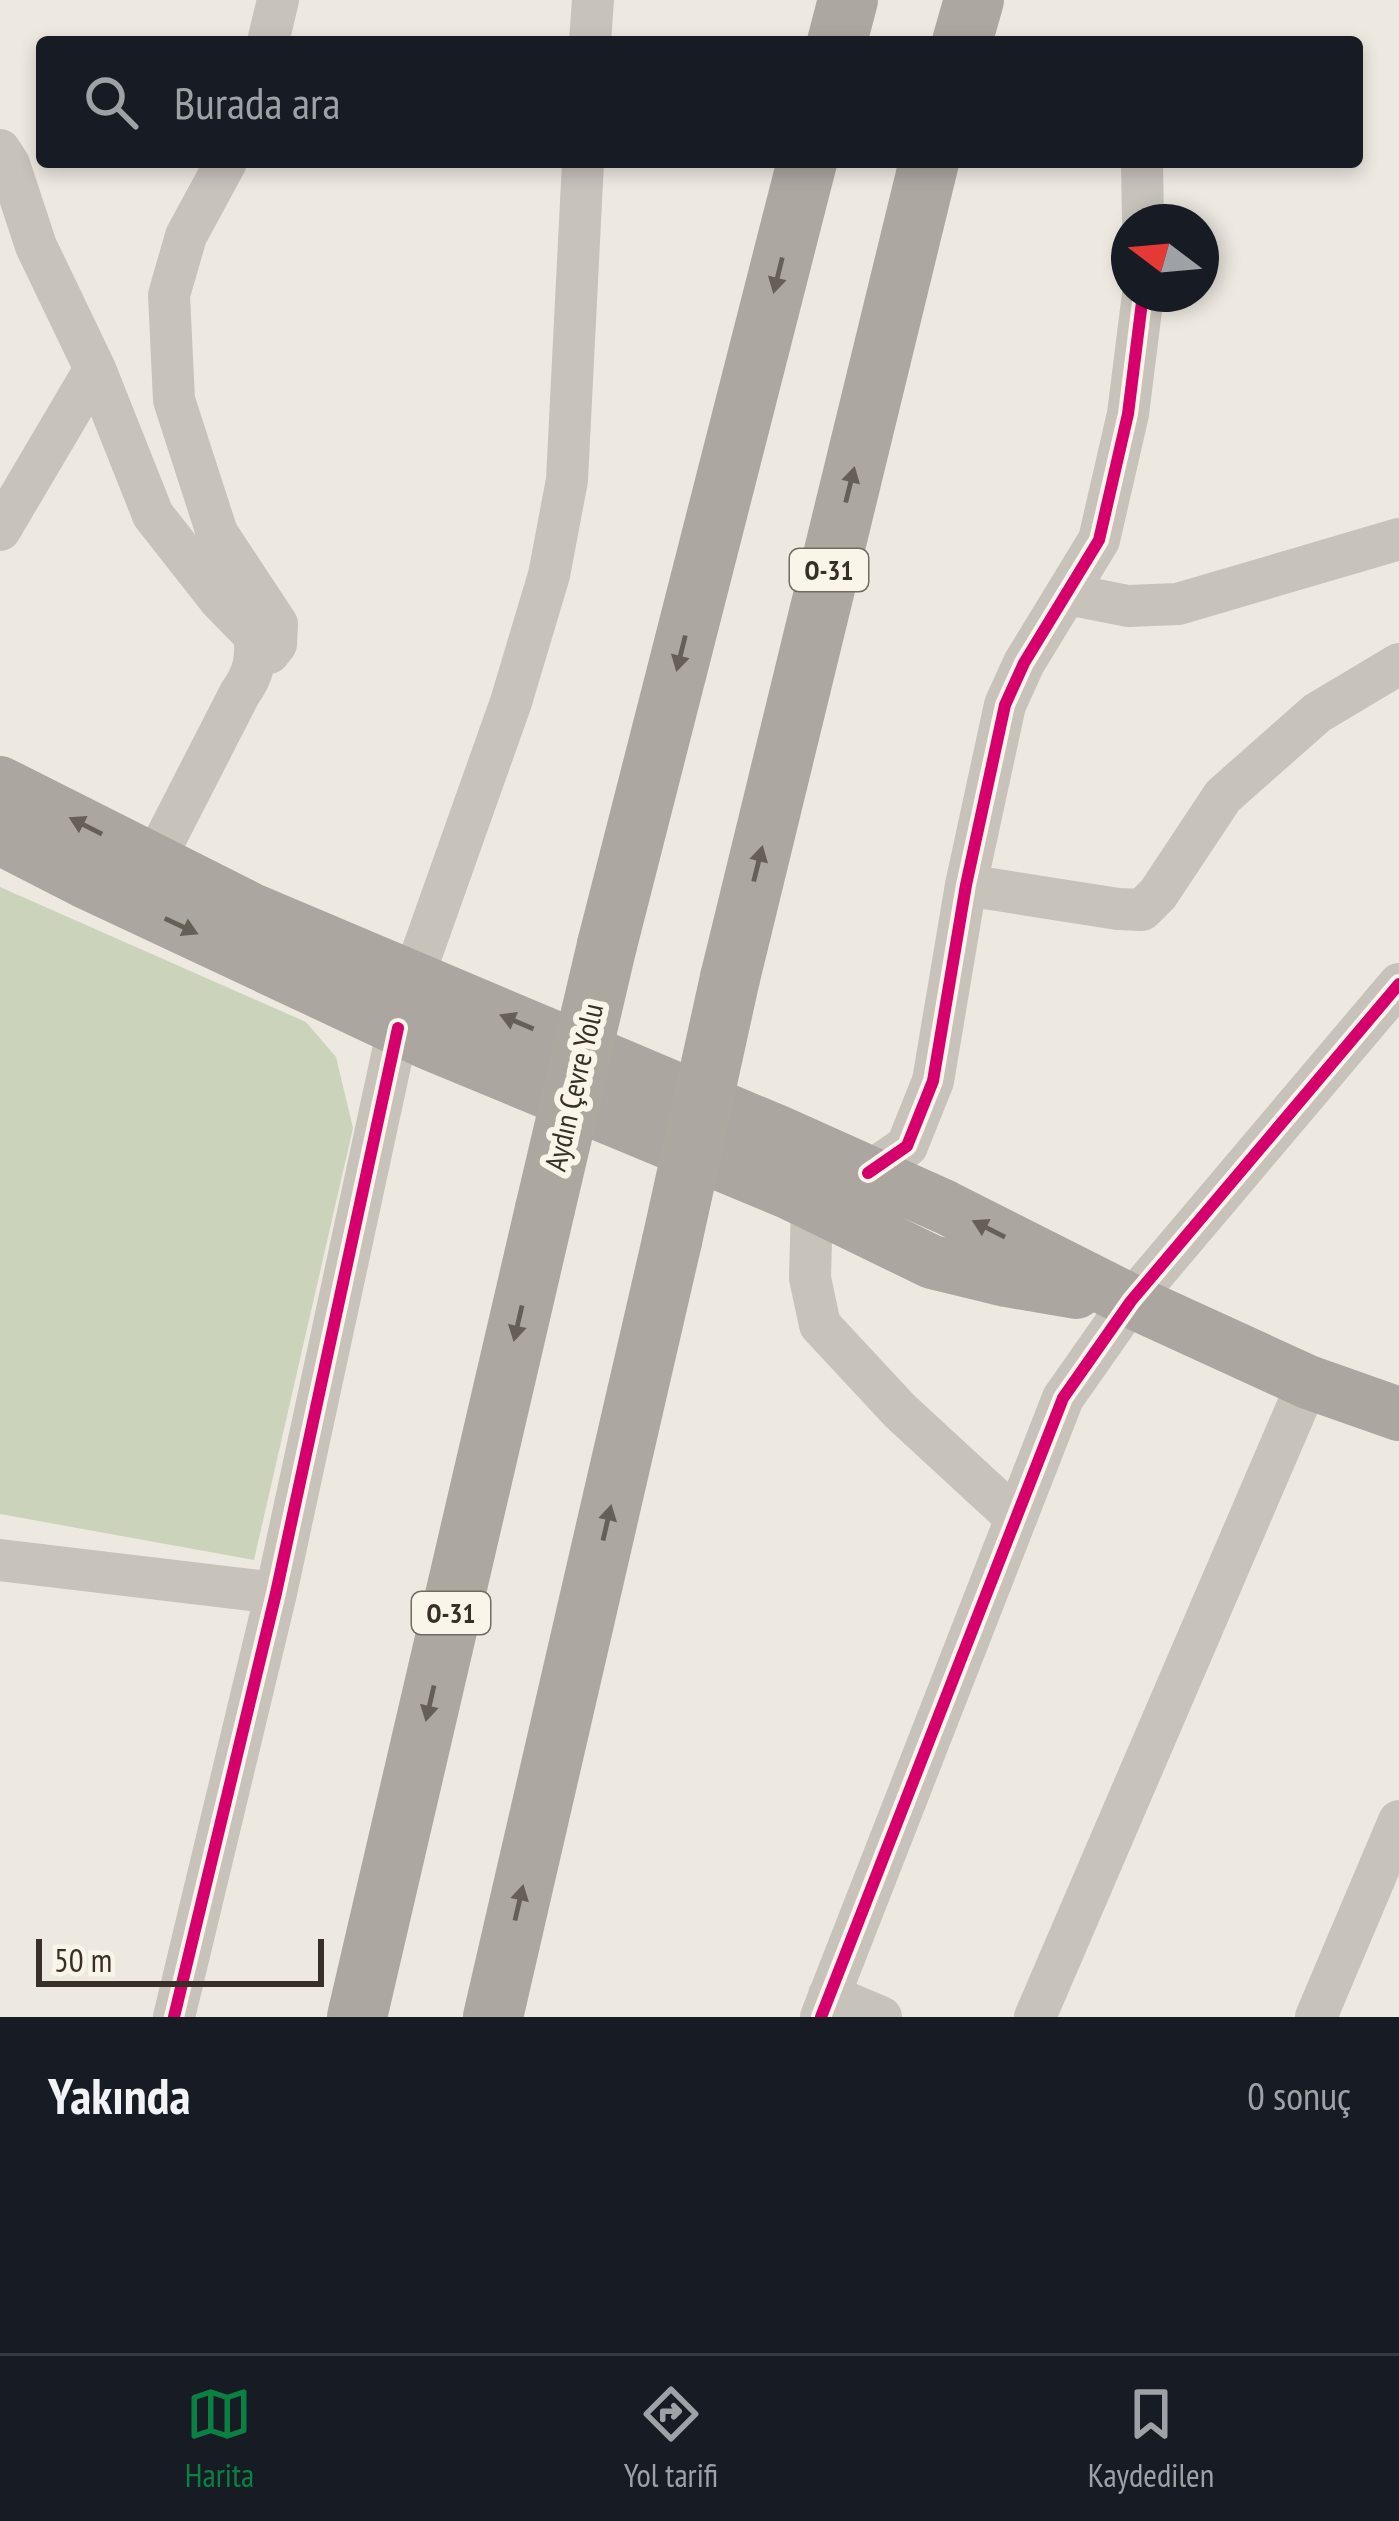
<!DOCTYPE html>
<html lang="tr">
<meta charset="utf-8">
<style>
:root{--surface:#171b24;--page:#242831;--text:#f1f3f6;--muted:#9ea1a6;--line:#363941;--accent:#0b8043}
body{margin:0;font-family:"PT Sans Narrow",sans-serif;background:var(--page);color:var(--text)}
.compass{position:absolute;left:1111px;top:204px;width:108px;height:108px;border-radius:50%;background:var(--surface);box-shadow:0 6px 18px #0003;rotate:286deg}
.scale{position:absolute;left:36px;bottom:30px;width:288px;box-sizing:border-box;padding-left:12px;border:6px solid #372f28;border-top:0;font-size:33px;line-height:42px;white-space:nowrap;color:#372f28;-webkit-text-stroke:9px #faf5e9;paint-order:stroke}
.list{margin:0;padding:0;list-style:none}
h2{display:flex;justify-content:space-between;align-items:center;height:156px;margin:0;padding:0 48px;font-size:51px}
h2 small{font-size:39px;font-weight:400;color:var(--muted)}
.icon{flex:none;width:66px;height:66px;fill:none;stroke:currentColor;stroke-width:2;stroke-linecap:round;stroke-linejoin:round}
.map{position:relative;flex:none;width:1399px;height:2017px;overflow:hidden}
.search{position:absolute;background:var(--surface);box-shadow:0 6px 18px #0003;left:36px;right:36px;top:36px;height:132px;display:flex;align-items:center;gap:30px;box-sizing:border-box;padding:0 42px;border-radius:12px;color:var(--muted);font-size:45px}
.sheet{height:336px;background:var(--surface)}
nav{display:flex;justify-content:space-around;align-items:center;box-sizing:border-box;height:168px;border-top:3px solid var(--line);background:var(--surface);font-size:33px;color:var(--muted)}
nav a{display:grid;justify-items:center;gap:6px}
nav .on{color:var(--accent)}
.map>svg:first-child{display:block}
</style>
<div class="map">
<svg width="1399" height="2017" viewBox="0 0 1399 2017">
<rect width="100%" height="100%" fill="#ede9e1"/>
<path fill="#cbd4bb" d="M0 887 306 1022 336 1057 353 1128 254 1560 0 1514Z"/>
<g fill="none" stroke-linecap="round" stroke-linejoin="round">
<path stroke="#c7c2ba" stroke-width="42" d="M268 42 278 0
M590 42 593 0
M0 150 9 164 36 246 95 369 153 515 219 599 255 636C256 660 254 674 240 693L154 861
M226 162 186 236 169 295 174 400 217 533 277 624 276 644 269 653
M1142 162 1143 222
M0 530 95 369
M1067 594 1128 606 1178 604 1399 539
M966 885 1118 909 1142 910 1158 894 1223 796 1317 713 1399 664
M413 978 511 702 549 575 567 480 583 162
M868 1173 907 1146 933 1081 966 885 1005 705 1024 663 1099 540 1128 414 1143 294
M812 1204 810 1278 820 1325 900 1411 1016 1518
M0 1560 276 1593
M829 1995 881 2017
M174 2017 276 1593 398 1028
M821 2017 1063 1398 1131 1301 1399 984
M1035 2017 1308 1382
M1316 2017 1399 1821"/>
<path stroke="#aba69f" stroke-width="54" d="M0 783 254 911 780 1133 945 1207 1131 1301 1308 1382 1399 1414
M0 838 84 881 429 1043 788 1192 932 1262 1006 1280 1076 1292"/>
<path stroke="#aca8a0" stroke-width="60" d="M837 42 848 0
M962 42 974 0
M607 945 807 162
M730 978 929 162
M357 2017 545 1209
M493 2017 672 1241"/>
<path stroke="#aca8a0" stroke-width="60" d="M545 1209 607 945
M672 1241 730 978"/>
<defs>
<path id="cycleway" d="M868 1173 907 1146 933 1081 966 885 1005 705 1024 663 1099 540 1128 414 1143 294
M174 2017 276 1593 398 1028
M821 2017 1063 1398 1131 1301 1399 984"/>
</defs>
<use href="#cycleway" stroke="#faf5e9" stroke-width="20"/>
<use href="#cycleway" stroke="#d6006c" stroke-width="12"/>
</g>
<defs><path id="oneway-solid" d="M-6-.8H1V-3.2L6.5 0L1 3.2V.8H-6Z" transform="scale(3)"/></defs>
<g fill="#665f58">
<use href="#oneway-solid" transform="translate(778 275) rotate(104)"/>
<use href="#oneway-solid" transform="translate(850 485) rotate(-76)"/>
<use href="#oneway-solid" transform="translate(681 653) rotate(104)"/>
<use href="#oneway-solid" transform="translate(758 864) rotate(-76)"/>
<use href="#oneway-solid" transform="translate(518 1323) rotate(103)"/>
<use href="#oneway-solid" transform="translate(607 1523) rotate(-77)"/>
<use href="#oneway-solid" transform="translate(430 1703) rotate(103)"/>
<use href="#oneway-solid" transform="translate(519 1903) rotate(-77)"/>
</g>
<g fill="#655f58">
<use href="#oneway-solid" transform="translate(86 826) rotate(-153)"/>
<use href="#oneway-solid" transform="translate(181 926) rotate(25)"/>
<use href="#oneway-solid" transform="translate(517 1022) rotate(-157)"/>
<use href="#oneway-solid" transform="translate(989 1229) rotate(-153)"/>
</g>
<g text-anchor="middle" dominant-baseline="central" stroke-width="12" stroke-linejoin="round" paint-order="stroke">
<g fill="#faf5e9" stroke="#726a62" stroke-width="3">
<rect x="790" y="549" width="78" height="42" rx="9"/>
<rect x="412" y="1592" width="78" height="42" rx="9"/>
</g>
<g font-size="27" font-weight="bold" fill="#372f28">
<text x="829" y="570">O-31</text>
<text x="451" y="1613">O-31</text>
</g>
<g font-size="30" fill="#372f28" stroke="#faf5e9">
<text transform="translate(573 1087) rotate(-77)">Aydın Çevre Yolu</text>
</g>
</g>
</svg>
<svg class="compass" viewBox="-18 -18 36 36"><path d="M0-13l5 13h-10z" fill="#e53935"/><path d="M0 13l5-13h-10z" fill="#9ea1a6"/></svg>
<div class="scale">50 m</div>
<div class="search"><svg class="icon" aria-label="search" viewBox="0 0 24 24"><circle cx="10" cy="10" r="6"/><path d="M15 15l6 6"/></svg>Burada ara</div>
</div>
<section class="sheet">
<h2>Yakında<small>0 sonuç</small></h2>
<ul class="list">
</ul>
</section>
<nav>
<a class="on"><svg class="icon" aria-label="map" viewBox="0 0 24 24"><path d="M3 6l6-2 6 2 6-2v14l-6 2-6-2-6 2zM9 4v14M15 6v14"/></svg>Harita</a>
<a><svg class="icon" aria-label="directions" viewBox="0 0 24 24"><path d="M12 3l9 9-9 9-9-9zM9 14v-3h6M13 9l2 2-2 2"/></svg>Yol tarifi</a>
<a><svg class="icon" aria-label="saved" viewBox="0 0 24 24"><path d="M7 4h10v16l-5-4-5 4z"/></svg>Kaydedilen</a>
</nav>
